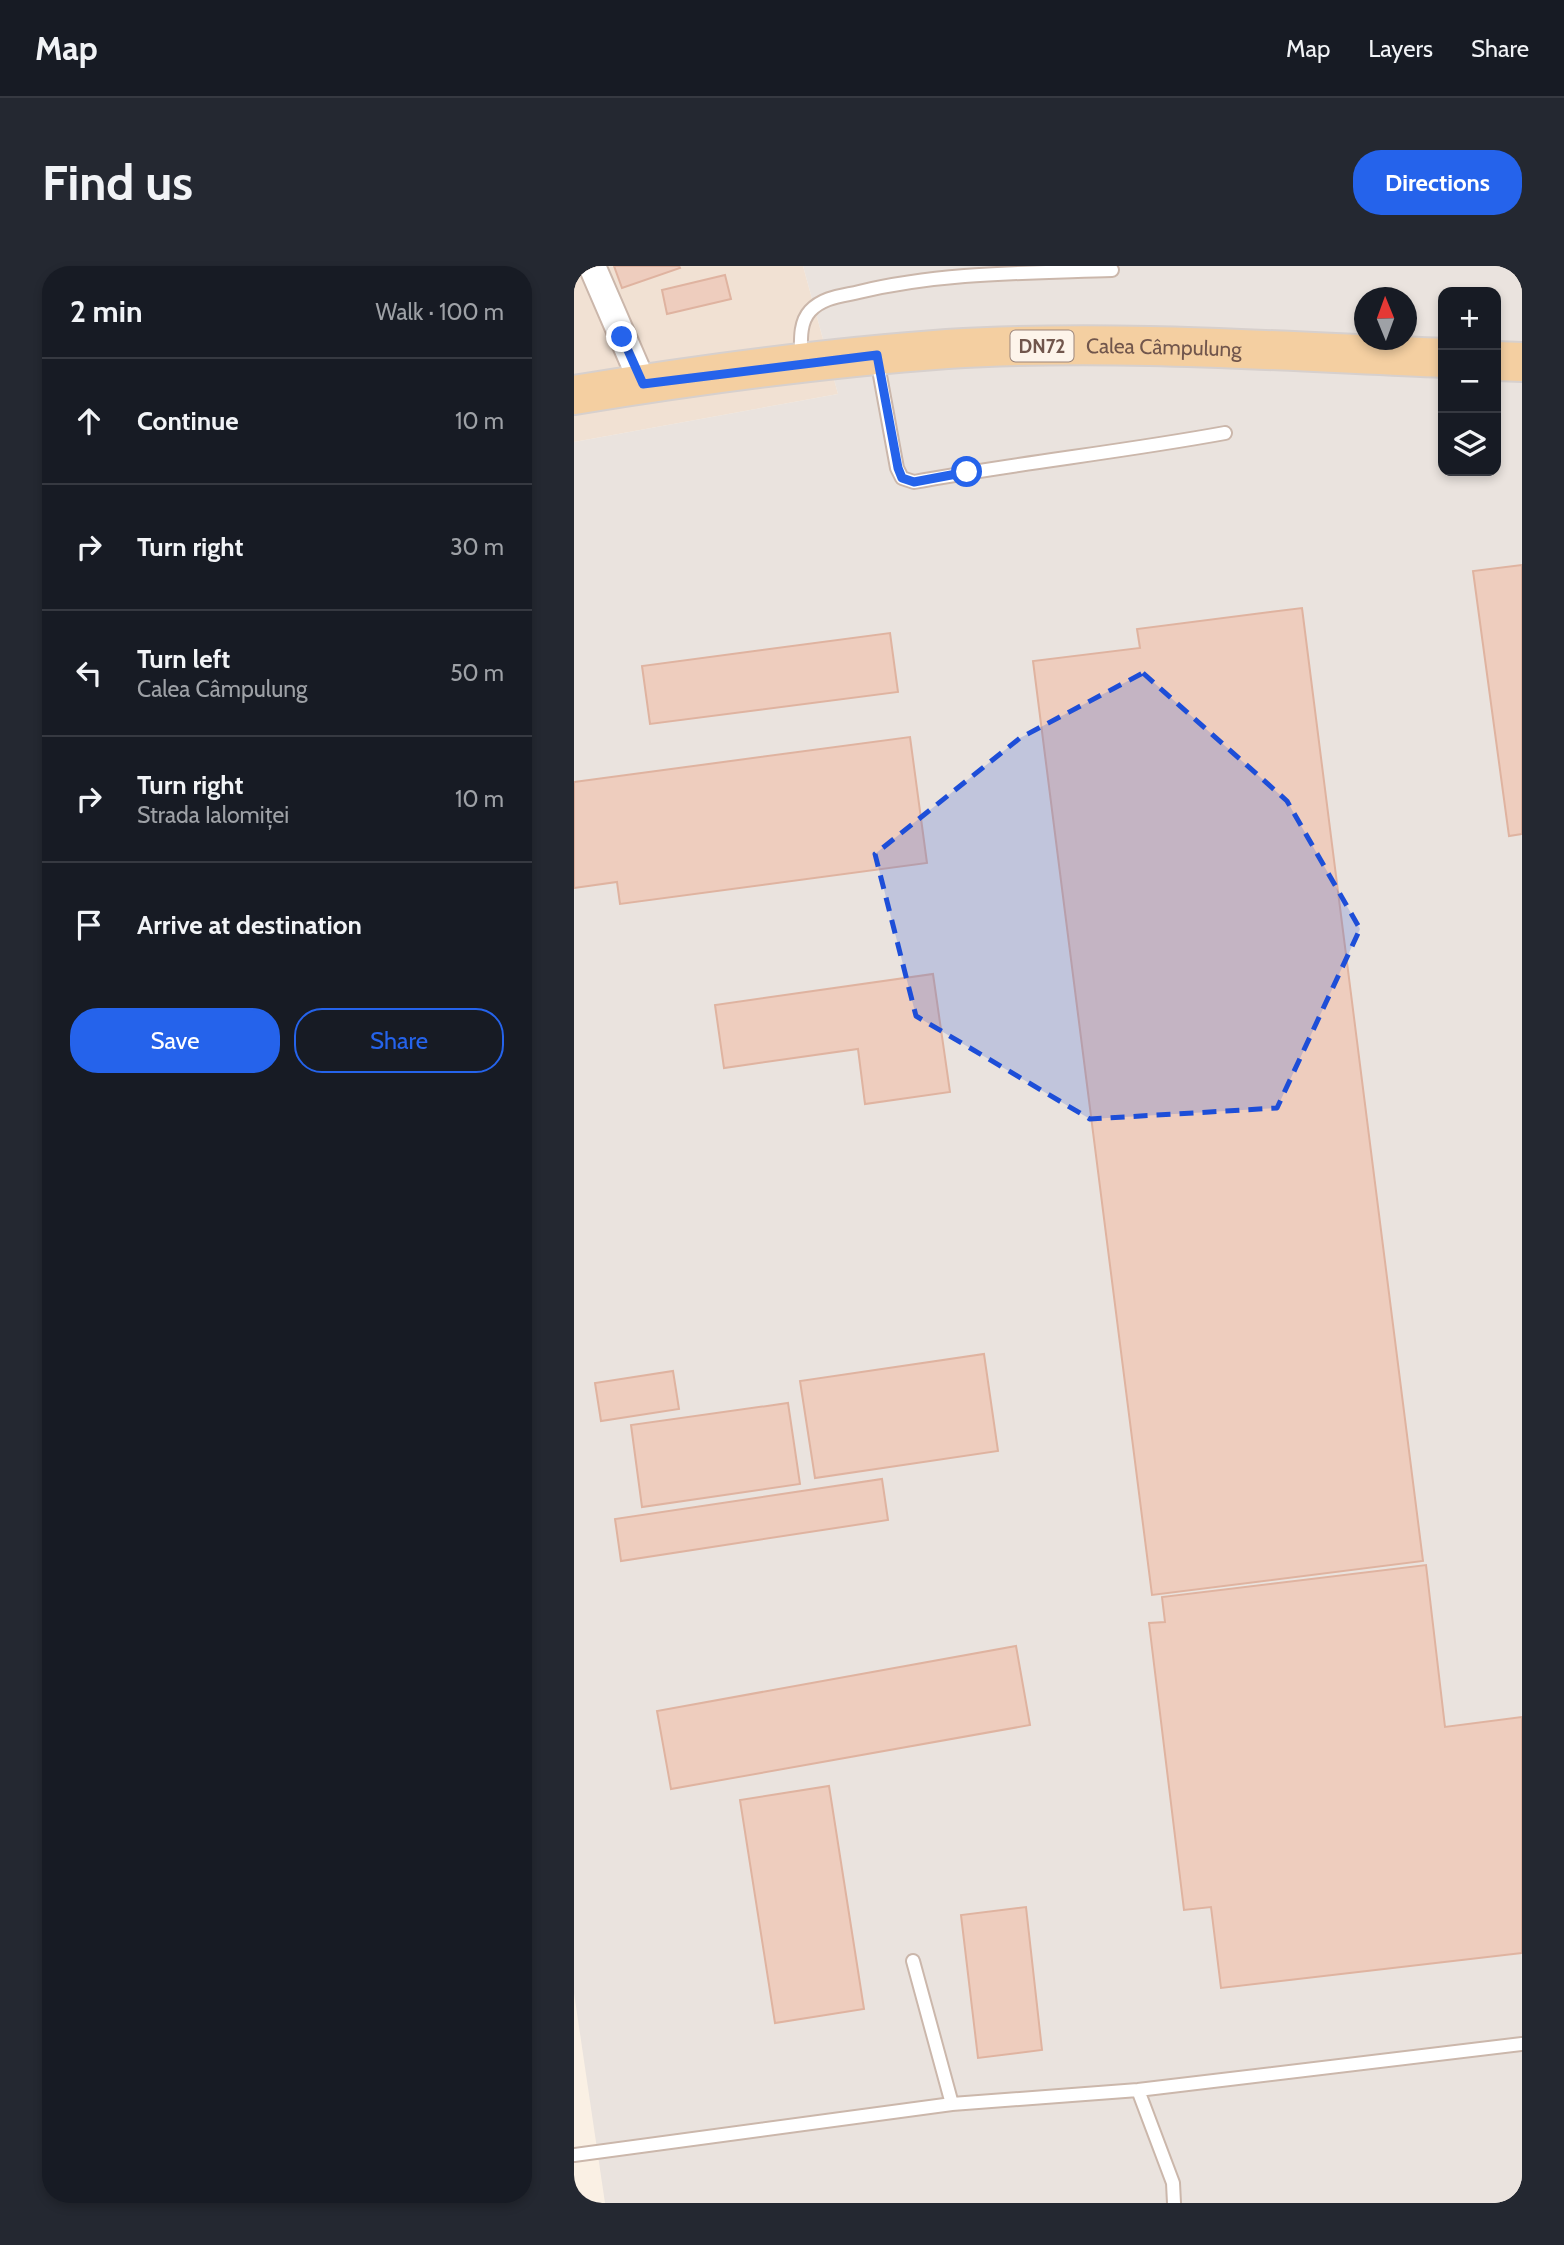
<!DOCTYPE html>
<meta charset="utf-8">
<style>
:root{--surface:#171b24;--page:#242831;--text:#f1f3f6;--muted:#9ea1a6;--line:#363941;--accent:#2563eb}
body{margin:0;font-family:Cabin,sans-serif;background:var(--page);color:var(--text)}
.controls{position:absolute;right:21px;top:21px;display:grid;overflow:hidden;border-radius:14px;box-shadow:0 4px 10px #0003}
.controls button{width:63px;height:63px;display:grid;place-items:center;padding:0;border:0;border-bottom:2px solid var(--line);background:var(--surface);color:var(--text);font:35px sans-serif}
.compass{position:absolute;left:780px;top:21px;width:63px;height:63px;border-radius:50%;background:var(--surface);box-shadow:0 4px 10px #0003;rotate:359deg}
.stop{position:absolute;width:21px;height:21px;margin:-16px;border:5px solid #2563eb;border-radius:50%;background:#fff}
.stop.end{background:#2563eb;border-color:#fff;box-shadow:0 2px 7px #0008}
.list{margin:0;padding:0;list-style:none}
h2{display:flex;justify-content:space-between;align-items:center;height:91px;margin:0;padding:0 28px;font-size:30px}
h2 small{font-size:23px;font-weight:400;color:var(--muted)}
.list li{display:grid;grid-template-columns:46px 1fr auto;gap:21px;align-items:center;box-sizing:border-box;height:126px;padding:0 28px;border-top:2px solid var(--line)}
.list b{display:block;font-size:26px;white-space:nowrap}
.list p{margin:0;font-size:23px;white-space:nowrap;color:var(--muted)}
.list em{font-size:23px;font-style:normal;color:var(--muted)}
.actions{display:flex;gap:14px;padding:21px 28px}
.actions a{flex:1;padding:16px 0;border:2px solid var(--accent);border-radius:28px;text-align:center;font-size:24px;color:var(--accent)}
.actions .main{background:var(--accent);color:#fff}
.icon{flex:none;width:38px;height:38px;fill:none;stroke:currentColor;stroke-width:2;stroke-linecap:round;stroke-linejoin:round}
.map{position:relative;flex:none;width:948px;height:1937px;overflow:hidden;border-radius:28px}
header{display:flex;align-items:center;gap:42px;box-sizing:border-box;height:98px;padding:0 35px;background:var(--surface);border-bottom:2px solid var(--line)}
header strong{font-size:33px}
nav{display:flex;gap:38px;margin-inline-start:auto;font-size:24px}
.intro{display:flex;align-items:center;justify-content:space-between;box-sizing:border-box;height:168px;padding:0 42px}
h1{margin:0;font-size:49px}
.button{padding:18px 32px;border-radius:28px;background:var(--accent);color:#fff;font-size:24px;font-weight:700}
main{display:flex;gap:42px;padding:0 42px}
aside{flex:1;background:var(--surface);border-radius:28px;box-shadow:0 4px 10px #0003}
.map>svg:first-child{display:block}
</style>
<header>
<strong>Map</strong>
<nav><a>Map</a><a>Layers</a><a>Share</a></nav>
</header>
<div class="intro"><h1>Find us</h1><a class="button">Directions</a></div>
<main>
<aside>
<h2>2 min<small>Walk · 100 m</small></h2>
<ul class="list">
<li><svg class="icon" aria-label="ahead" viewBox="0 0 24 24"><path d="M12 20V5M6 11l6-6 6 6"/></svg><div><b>Continue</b></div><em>10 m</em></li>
<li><svg class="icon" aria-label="right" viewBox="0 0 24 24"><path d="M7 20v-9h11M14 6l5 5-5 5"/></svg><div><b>Turn right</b></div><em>30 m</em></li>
<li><svg class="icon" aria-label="left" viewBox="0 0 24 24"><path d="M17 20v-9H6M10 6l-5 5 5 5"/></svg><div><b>Turn left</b><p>Calea Câmpulung</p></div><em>50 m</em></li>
<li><svg class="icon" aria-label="right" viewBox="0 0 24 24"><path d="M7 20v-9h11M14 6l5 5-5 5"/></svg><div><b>Turn right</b><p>Strada Ialomiței</p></div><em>10 m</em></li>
<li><svg class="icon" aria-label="arrive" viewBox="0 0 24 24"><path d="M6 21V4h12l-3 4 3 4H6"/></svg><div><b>Arrive at destination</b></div></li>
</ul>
<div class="actions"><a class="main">Save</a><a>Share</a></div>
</aside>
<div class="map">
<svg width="948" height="1937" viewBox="0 0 948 1937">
<rect width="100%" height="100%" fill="#faf0e4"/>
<path fill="#f1e1d3" d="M0 0H229L264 128 0 176Z"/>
<path fill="#eae3de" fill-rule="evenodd" d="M229 0H948V1937H31L0 1727V176L264 128ZM869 26H922V205H869ZM790 32H832V74H790Z"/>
<path fill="#eecdbe" stroke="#dfb3a0" stroke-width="2" d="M40 0H105L106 2 48 22Z
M151 9 157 33 93 48 88 24Z
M948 299V568L935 570 899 305Z
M728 342 849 1295 578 1329 459 395 566 382 563 363Z
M316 367 324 426 76 458 68 400Z
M336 471 353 597 46 638 43 616 0 622V516Z
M359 708 376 826 291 838 284 783 150 802 141 739Z
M410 1088 424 1185 241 1212 226 1115Z
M99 1105 105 1143 27 1155 21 1117Z
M214 1137 226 1218 68 1241 57 1159Z
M308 1213 314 1254 47 1295 41 1253Z
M852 1299 871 1461 948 1451V1687L647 1722 637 1641 610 1644 575 1357 591 1356 588 1331Z
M442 1380 456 1459 97 1523 83 1445Z
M255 1520 290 1743 201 1757 166 1534Z
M452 1641 468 1784 404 1792 387 1649Z"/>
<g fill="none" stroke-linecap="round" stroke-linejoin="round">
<defs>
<path id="service" d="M227 91C227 76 225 57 236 45 249 31 268 30 285 26 368 6 453 7 538 4
M303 93 323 202 328 212 340 216C443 197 548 186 651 167
M339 1695 378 1838
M564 1824 599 1917 600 1937
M0 1889 378 1838 564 1824 948 1778"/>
<path id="minor" d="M18 0 69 118"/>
<g id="primary">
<path d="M922 95 948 96"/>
<path id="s1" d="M0 129C123 109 248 92 373 83 538 73 704 85 869 92"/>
</g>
</defs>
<use href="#service" stroke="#cbb7ab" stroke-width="16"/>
<use href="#minor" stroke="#cbb7ab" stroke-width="30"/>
<use href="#primary" stroke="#d7d0cd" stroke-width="42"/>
<use href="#service" stroke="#fff" stroke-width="12"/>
<use href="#minor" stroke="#fff" stroke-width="26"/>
<use href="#primary" stroke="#f4cfa1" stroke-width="38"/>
</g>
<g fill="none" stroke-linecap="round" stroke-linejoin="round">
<path stroke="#2563eb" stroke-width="9" d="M48 71 69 118 303 89 324 202 328 212 340 216 393 206"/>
</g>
<path fill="#1d4ed8" fill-opacity="0.2" stroke="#1d4ed8" stroke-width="5" stroke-dasharray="14 9" stroke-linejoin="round" d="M569 407 713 535 786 663 703 842 516 853 342 750 301 588 446 472Z"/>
<g text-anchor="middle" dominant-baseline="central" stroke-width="5" stroke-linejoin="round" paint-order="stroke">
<rect fill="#fdf4ea" stroke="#9b857b" stroke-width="2" x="436.5" y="64.5" width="63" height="31" rx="5"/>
<g font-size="19" font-weight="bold" fill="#71564c">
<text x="468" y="80">DN72</text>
</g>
<g font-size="21" fill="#71564c" stroke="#fdf4ea">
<text stroke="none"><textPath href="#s1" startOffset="593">Calea Câmpulung</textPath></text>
</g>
</g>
</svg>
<div class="controls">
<button>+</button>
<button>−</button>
<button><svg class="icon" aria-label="layers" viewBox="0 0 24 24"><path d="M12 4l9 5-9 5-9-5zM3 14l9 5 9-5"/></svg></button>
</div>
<svg class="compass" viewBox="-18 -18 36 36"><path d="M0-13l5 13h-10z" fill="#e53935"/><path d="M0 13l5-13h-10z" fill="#9ea1a6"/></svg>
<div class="stop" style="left:393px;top:206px"></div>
<div class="stop end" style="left:48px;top:71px"></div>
</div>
</main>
